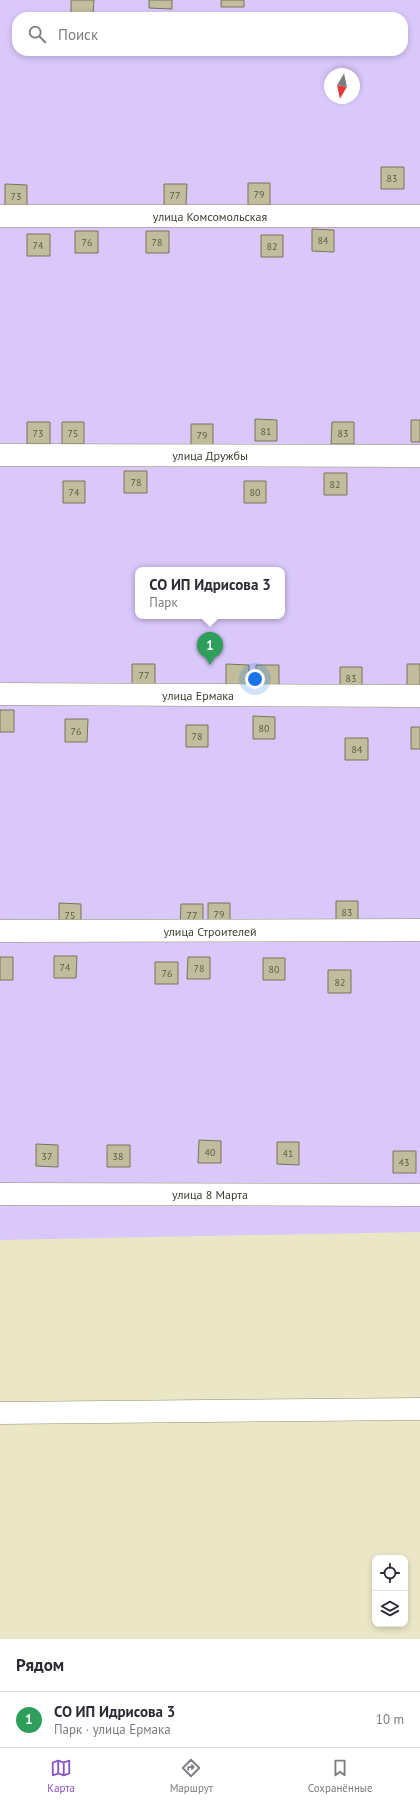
<!DOCTYPE html>
<html lang="ru">
<meta charset="utf-8">
<style>
:root{--surface:#fff;--page:#f2f2f3;--text:#2b2b33;--muted:#7c7c81;--line:#e1e1e2;--accent:#8752ca}
body{margin:0;font-family:"PT Sans",sans-serif;background:var(--page);color:var(--text)}
.controls{position:absolute;right:12px;bottom:12px;display:grid;overflow:hidden;border-radius:8px;box-shadow:0 2px 6px #0003}
.controls button{width:36px;height:36px;display:grid;place-items:center;padding:0;border:0;border-bottom:1px solid var(--line);background:var(--surface);color:var(--text);font:20px sans-serif}
.compass{position:absolute;left:324px;top:68px;width:36px;height:36px;border-radius:50%;background:var(--surface);box-shadow:0 2px 6px #0003;rotate:189deg}
.you{position:absolute;left:255px;top:679px;width:14px;height:14px;margin:-10px;border:3px solid #fff;border-radius:50%;background:#1a73e8;box-shadow:0 0 0 6px #1a73e833}
.badge{display:grid;place-items:center;width:26px;height:26px;border-radius:50%;background:var(--accent);color:#fff;font-size:13px;font-weight:700}
.pin{position:absolute;translate:-50% -33px;filter:drop-shadow(0 1px 2px #0008)}
.pin::after{content:'';position:absolute;top:21px;width:14px;height:12px;background:inherit;clip-path:polygon(0 0,100% 0,50% 100%)}
.popup{position:absolute;left:135px;top:567px;width:150px;height:52px;box-sizing:border-box;display:grid;place-content:center;border-radius:8px;background:var(--surface);filter:drop-shadow(0 1px 3px #0005);font-size:13px;white-space:nowrap;color:var(--muted)}
.popup b{font-size:15px;color:var(--text)}
.popup::after{content:'';position:absolute;left:50%;top:100%;margin-left:-8px;border:8px solid transparent;border-top-color:var(--surface)}
.list{margin:0;padding:0;list-style:none}
h2{display:flex;justify-content:space-between;align-items:center;height:52px;margin:0;padding:0 16px;font-size:17px}
h2 small{font-size:13px;font-weight:400;color:var(--muted)}
.list li{display:grid;grid-template-columns:26px 1fr auto;gap:12px;align-items:center;box-sizing:border-box;height:56px;padding:0 16px;border-top:1px solid var(--line)}
.list b{display:block;font-size:15px;white-space:nowrap}
.list p{margin:0;font-size:13px;white-space:nowrap;color:var(--muted)}
.list em{font-size:13px;font-style:normal;color:var(--muted)}
.icon{flex:none;width:22px;height:22px;fill:none;stroke:currentColor;stroke-width:2;stroke-linecap:round;stroke-linejoin:round}
.map{position:relative;flex:none;width:420px;height:1639px;overflow:hidden}
.search{position:absolute;background:var(--surface);box-shadow:0 2px 6px #0003;left:12px;right:12px;top:12px;height:44px;display:flex;align-items:center;gap:10px;box-sizing:border-box;padding:0 14px;border-radius:16px;color:var(--muted);font-size:15px}
.sheet{height:108px;background:var(--surface)}
nav{display:flex;justify-content:space-around;align-items:center;box-sizing:border-box;height:56px;border-top:1px solid var(--line);background:var(--surface);font-size:11px;color:var(--muted)}
nav a{display:grid;justify-items:center;gap:2px}
nav .on{color:var(--accent)}
.map>svg:first-child{display:block}
</style>
<div class="map">
<svg width="420" height="1639" viewBox="0 0 420 1639">
<rect width="100%" height="100%" fill="#ebe7c6"/>
<path fill="#dac8fb" fill-rule="evenodd" d="M0 0H420V1232L0 1240ZM17 17H403V51H17ZM330 74H354V98H330ZM138 570H282V616H138Z"/>
<path fill="#c0bc9c" stroke="#787457" d="M71 0H94L93 13H71Z
M149 0H172V9L149 8Z
M221 0H244V7H221Z
M381 167H404V189H381Z
M248 183H270V205H248Z
M5 184 27 185V207H5Z
M164 184H187L186 206H164Z
M312 229 334 230V252L312 251Z
M75 231H98V253H75Z
M146 231H169V253H146Z
M27 234H50V256H27Z
M261 235H283V257H261Z
M255 419 277 420V441H255Z
M411 420H420V442H411Z
M27 422H50V444H27Z
M62 422H84V444H62Z
M332 422H354V444H331Z
M191 424H213V446H191Z
M124 471H147V493H124Z
M324 473H347V495H324Z
M63 481H85V503H63Z
M244 481H266V503H244Z
M132 664H155V686H132Z
M226 664 249 665V687H226Z
M407 664H420V686H407Z
M256 665H279V687H256Z
M340 667H362V689H340Z
M0 710H14V732H0Z
M253 716 275 717V739H253Z
M65 719H88L87 742H65Z
M186 725H208V747H186Z
M411 727H420V749H411Z
M345 738H368V760H345Z
M336 901H358V923H336Z
M59 903 81 904V925H59Z
M208 903H230V925H208Z
M181 904H203V926H180Z
M54 956H77L76 978H54Z
M0 957H13V980H0Z
M188 957H210V979H187Z
M263 958H285V980H263Z
M155 962H178V984H155Z
M328 970H351V993H328Z
M199 1140 221 1141V1163H198Z
M277 1142H299V1165L277 1164Z
M36 1144 58 1145V1167L36 1166Z
M107 1145H130V1167H107Z
M393 1151H416V1173H393Z"/>
<g fill="none" stroke-linecap="round" stroke-linejoin="round">
<defs>
<path id="minor" d="M0 216H420
M0 455 420 456
M0 694 420 696
M0 931 420 930
M0 1194 420 1195
M0 1413 420 1409"/>
</defs>
<use href="#minor" stroke="#938f71" stroke-width="23"/>
<use href="#minor" stroke="#fff" stroke-width="22"/>
</g>
<g text-anchor="middle" dominant-baseline="central" stroke-width="3" stroke-linejoin="round" paint-order="stroke">
<g font-size="10" fill="#5f5d4b">
<text x="392" y="178">83</text>
<text x="259" y="194">79</text>
<text x="175" y="195">77</text>
<text x="16" y="196">73</text>
<text x="323" y="240">84</text>
<text x="87" y="242">76</text>
<text x="157" y="242">78</text>
<text x="38" y="245">74</text>
<text x="272" y="246">82</text>
<text x="266" y="431">81</text>
<text x="38" y="433">73</text>
<text x="73" y="433">75</text>
<text x="343" y="433">83</text>
<text x="202" y="435">79</text>
<text x="136" y="482">78</text>
<text x="335" y="484">82</text>
<text x="74" y="492">74</text>
<text x="255" y="492">80</text>
<text x="144" y="675">77</text>
<text x="351" y="678">83</text>
<text x="264" y="728">80</text>
<text x="76" y="731">76</text>
<text x="197" y="736">78</text>
<text x="357" y="749">84</text>
<text x="347" y="912">83</text>
<text x="219" y="914">79</text>
<text x="70" y="915">75</text>
<text x="192" y="915">77</text>
<text x="65" y="967">74</text>
<text x="199" y="968">78</text>
<text x="274" y="969">80</text>
<text x="167" y="973">76</text>
<text x="340" y="982">82</text>
<text x="210" y="1152">40</text>
<text x="288" y="1153">41</text>
<text x="47" y="1156">37</text>
<text x="118" y="1156">38</text>
<text x="404" y="1162">43</text>
</g>
<g font-size="12" fill="#3f3d30" stroke="#fff">
<text x="210" y="216">улица Комсомольская</text>
<text x="210" y="455">улица Дружбы</text>
<text x="198" y="695">улица Ермака</text>
<text x="210" y="931">улица Строителей</text>
<text x="210" y="1194">улица 8 Марта</text>
</g>
</g>
</svg>
<div class="controls">
<button><svg class="icon" aria-label="locate" viewBox="0 0 24 24"><circle cx="12" cy="12" r="6"/><path d="M12 2v4M12 18v4M2 12h4M18 12h4"/></svg></button>
<button><svg class="icon" aria-label="layers" viewBox="0 0 24 24"><path d="M12 4l9 5-9 5-9-5zM3 14l9 5 9-5"/></svg></button>
</div>
<svg class="compass" viewBox="-18 -18 36 36"><path d="M0-13l5 13h-10z" fill="#e53935"/><path d="M0 13l5-13h-10z" fill="#7c7c81"/></svg>
<div class="you"></div>
<div class="pin badge" style="left:210px;top:665px;background:#2e9e5b">1</div>
<div class="popup"><b>СО ИП Идрисова 3</b>Парк</div>
<div class="search"><svg class="icon" aria-label="search" viewBox="0 0 24 24"><circle cx="10" cy="10" r="6"/><path d="M15 15l6 6"/></svg>Поиск</div>
</div>
<section class="sheet">
<h2>Рядом<small></small></h2>
<ul class="list">
<li><span class="badge" style="background:#2e9e5b">1</span><div><b>СО ИП Идрисова 3</b><p>Парк · улица Ермака</p></div><em>10 m</em></li>
</ul>
</section>
<nav>
<a class="on"><svg class="icon" aria-label="map" viewBox="0 0 24 24"><path d="M3 6l6-2 6 2 6-2v14l-6 2-6-2-6 2zM9 4v14M15 6v14"/></svg>Карта</a>
<a><svg class="icon" aria-label="directions" viewBox="0 0 24 24"><path d="M12 3l9 9-9 9-9-9zM9 14v-3h6M13 9l2 2-2 2"/></svg>Маршрут</a>
<a><svg class="icon" aria-label="saved" viewBox="0 0 24 24"><path d="M7 4h10v16l-5-4-5 4z"/></svg>Сохранённые</a>
</nav>
